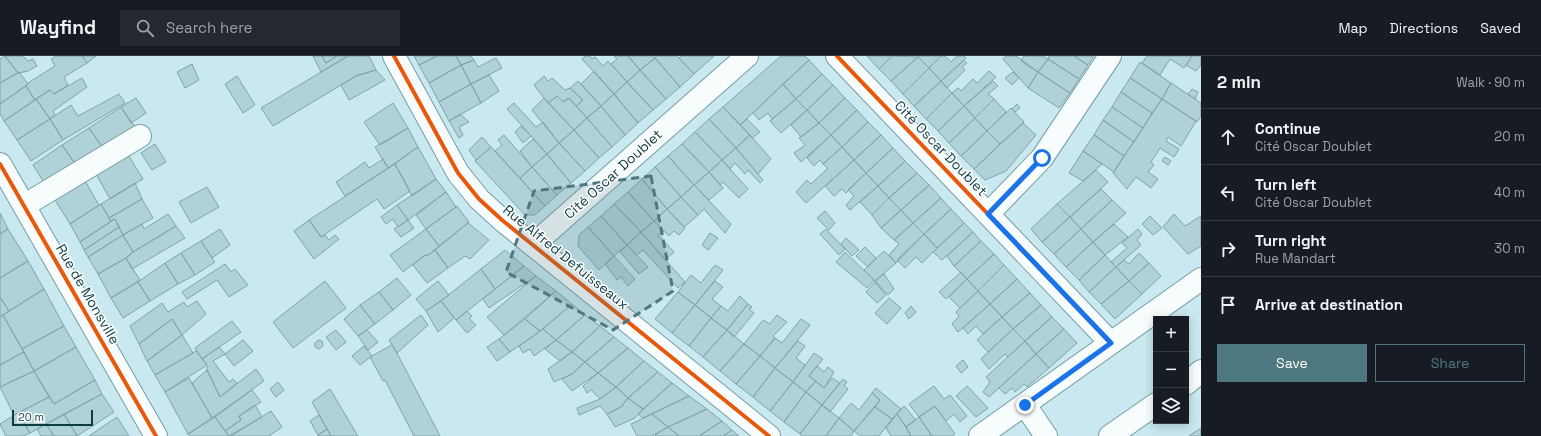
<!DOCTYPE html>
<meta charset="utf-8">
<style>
:root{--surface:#171b24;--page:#242831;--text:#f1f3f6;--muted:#9ea1a6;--line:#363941;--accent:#4e787f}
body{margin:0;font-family:"Space Grotesk",sans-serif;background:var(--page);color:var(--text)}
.controls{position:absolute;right:12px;bottom:12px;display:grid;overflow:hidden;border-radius:0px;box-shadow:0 2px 10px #0003}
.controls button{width:36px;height:36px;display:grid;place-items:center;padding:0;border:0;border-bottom:1px solid var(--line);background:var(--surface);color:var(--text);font:20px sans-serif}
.scale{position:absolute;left:12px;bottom:10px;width:81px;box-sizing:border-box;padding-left:4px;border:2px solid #0c3b42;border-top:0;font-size:11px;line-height:14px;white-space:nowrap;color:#0c3b42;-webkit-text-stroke:3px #fff;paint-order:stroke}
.stop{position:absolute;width:12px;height:12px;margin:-9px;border:3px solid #1a73e8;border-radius:50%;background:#fff}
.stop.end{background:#1a73e8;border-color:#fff;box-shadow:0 1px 4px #0008}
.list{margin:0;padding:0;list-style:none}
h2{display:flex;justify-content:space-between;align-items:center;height:52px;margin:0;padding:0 16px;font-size:17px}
h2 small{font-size:13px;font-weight:400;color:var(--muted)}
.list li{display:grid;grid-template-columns:26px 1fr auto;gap:12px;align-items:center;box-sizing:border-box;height:56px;padding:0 16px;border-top:1px solid var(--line)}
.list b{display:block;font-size:15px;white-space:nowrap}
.list p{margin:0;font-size:13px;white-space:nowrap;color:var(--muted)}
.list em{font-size:13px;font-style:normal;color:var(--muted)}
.actions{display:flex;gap:8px;padding:12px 16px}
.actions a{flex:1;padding:9px 0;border:1px solid var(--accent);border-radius:0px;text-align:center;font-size:14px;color:var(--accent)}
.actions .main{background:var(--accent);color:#fff}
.icon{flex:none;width:22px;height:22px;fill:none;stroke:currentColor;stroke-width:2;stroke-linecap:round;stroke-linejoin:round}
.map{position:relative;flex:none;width:1201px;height:380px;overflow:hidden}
header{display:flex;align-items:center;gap:24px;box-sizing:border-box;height:56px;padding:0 20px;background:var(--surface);border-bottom:1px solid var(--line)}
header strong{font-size:19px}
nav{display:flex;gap:22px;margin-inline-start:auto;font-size:14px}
.search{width:280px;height:36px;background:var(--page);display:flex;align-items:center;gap:10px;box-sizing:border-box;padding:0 14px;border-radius:0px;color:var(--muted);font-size:15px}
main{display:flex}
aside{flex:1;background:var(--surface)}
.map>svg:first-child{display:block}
</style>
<header>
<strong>Wayfind</strong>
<div class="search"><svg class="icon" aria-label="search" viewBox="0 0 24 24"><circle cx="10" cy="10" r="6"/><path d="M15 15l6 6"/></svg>Search here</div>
<nav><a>Map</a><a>Directions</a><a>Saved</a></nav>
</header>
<main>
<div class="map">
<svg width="1201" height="380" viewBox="0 0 1201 380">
<rect width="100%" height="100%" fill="#c9e8ef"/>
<path fill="#afd1d7" stroke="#7fa4aa" d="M5 0 18 17 0 27V3Z
M5 0H23L28 5 33 3 37 10 28 15 18 17Z
M56 0H82L87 7 64 21 68 29 54 38 50 34 35 44 26 30 28 27 55 10 51 3Z
M82 0H96L87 7Z
M313 0H322L326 7 337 0H348L321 16Z
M322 0H337L326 7Z
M348 0H369L376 14 356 20 273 70 261 52Z
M414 0H437L419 9Z
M437 0H456L461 9 429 27 419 9Z
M456 0H471L474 4 461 9Z
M585 0H590L592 3 595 1 603 10 608 5 627 26 614 38 582 3Z
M614 0H628L640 14 627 26 611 8 617 3Z
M628 0H653L655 2 640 14Z
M656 0H677L694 18 680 31 655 2Z
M681 0H714L694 18 679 2Z
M781 0H805L809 4 740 69 723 51Z
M867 0H892L879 13Z
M892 0 918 1 891 25 879 13Z
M919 0H941L929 12 918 1Z
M941 0H945L951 6 957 0H964L966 2 941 25 929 12Z
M1006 0H1016L1038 16 1028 32 1003 3Z
M1024 0H1043L1048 3 1038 16 1021 5Z
M1049 0H1074L1088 9 1079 23 1048 3Z
M1074 0H1094L1088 9Z
M1147 0H1192L1184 12 1170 3 1160 19 1142 7Z
M1192 0H1201V9L1196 15 1186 9Z
M918 1 929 12 903 38 891 25Z
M496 2 502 12 471 28 461 9 474 4 478 11Z
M655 2 680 31 666 43 640 14Z
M1048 3 1079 23 1070 37 1038 16Z
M809 4 822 18 796 43 783 28Z
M964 4 967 7 962 11 965 14 947 32 941 25Z
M1140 6 1171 27 1162 43 1130 22Z
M192 8 199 24 185 32 177 16Z
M461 9 471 28 439 46 429 27Z
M929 12 941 25 914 50 903 38Z
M376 14 385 24 349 44 341 29 356 20Z
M640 14 666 43 653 54 627 26Z
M594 15 614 38 601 50 581 28Z
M989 15 996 21 964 50 952 37 958 32 961 35 973 23 977 27Z
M19 16 28 28 0 48V27Z
M1013 16 1019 22 1012 29 1005 22Z
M1038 16 1070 37 1059 52 1028 32Z
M822 18 833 29 807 54 796 43Z
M489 19 499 35 481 47 471 28Z
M237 20 255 49 243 57 225 28Z
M544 20 548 25 552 22 565 34 570 32 583 44 576 50 569 42 563 46 557 40 548 47 534 29Z
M82 22 87 31 53 55 55 59 50 63 36 43 50 34 54 38Z
M1130 22 1162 43 1152 57 1121 36Z
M578 25 601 50 587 62 576 50 583 44 570 32Z
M941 25 952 37 926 63 914 50Z
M993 25 998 30 988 38 994 43 975 62 964 50Z
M627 26 653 54 638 67 614 38Z
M1171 27 1201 47V60L1197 66 1162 43Z
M471 28 481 47 449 65 439 46Z
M783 28 796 43 772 63 768 57 759 64 753 57Z
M833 29 845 42 819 67 807 54Z
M26 30 35 44 4 65 0 58V48Z
M1192 33 1198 36 1195 43 1188 38Z
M1121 36 1152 57 1143 72 1112 51Z
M952 37 964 50 938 75 926 63Z
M119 38 125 47 63 84 50 63 71 49 78 60Z
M614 38 638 67 625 79 601 50Z
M557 40 563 46 569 42 587 62 574 74 548 47Z
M136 42 146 57 131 67 121 51Z
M544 42 574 74 559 87 532 54Z
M845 42 857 54 831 79 819 67Z
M36 43 50 63 17 84 4 65Z
M796 43 807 54 781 77 770 65Z
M994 43 1006 56 987 75 975 62Z
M1162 43 1196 65 1181 90 1168 81 1166 85 1179 93 1174 101 1160 92 1155 100 1151 106 1154 109 1148 116 1158 123 1151 132 1136 121 1127 133 1113 117Z
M393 47 408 72 380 89 364 66Z
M514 47 536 71 543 66 559 87 547 98 507 53Z
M1017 48 1020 52 1015 56 1012 53Z
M601 50 625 79 612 91 587 62Z
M964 50 975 62 949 87 938 75Z
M121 51 135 71 103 92 89 72Z
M723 51 750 79 736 92 709 63Z
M1112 51 1143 72 1134 86 1103 64Z
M1011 52 1024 66 1000 88 987 75Z
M807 54 819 67 801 81 791 69Z
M857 54 868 66 842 91 831 79Z
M460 58 469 66 459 71 463 79 459 82 449 65Z
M587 62 612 91 599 102 574 74Z
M975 62 987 75 961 100 949 87Z
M50 63 63 84 31 105 17 84Z
M709 63 736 92 722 104 695 76Z
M747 63 760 76 752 82 740 69Z
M1103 64 1134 86 1124 100 1094 79Z
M868 66 881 79 854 104 842 91Z
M819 67 831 79 801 106 794 97 805 89 799 82Z
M1023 67 1036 79 1006 115 985 124 974 113Z
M521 70 531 80 523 87 515 76Z
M89 72 103 92 76 109 62 89Z
M408 72 418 91 388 112 375 91Z
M574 74 599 102 585 115 559 87Z
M987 75 1000 88 974 113 961 100Z
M695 76 722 104 709 116 682 88Z
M504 79 532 111 520 122 495 95 502 89 498 84Z
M750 79 771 103 758 118 736 92Z
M831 79 842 91 823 108 820 104 814 110 807 102Z
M881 79 893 92 866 117 854 104Z
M1094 79 1124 100 1114 116 1083 95Z
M482 81 491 91 476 104 469 94Z
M533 83 547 98 532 111 520 95Z
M559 87 585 115 571 127 547 98Z
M155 88 166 106 152 114 141 97Z
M682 88 709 116 694 129 668 100Z
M62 89 76 109 45 128 33 109Z
M418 91 436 123 412 140 395 108Z
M491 91 545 150 535 159H525L475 105Z
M842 91 854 104 806 147 796 136 807 124 811 128 828 112 823 108Z
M736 92 763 124 760 127 748 114 745 118 735 107 730 113 722 104Z
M893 92 905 105 878 130 866 117Z
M1083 95 1102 108 1083 125 1069 117Z
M547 98 571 127 557 139 532 111Z
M129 100 143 123 110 143 96 118Z
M668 100 694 129 681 141 655 111Z
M1165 101 1171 105 1168 109 1162 105Z
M383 103 388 112 345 140 336 126 365 106 369 112Z
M722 104 748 133 739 142 723 126 720 129 709 116Z
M854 104 866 117 846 137 842 133 834 140 825 130Z
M905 105 917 117 889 142 878 130Z
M395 108 410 135 384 153 377 143 321 181 309 164Z
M532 111 557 139 545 150 520 122Z
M655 111 681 141 667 153 642 123Z
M1096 114 1108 126 1070 161 1057 148Z
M709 116 723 132 709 144 694 129Z
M866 117 878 130 850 154 846 149 854 140 848 134Z
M917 117 929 129 901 154 889 142Z
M436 123 446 136 408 164 397 149Z
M642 123 667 153 654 165 628 136Z
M85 125 99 149 70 168 55 144Z
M135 127 142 143 109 162 101 148Z
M694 129 731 168 725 177 704 153 698 159 681 141Z
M929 129 941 142 913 167 901 154Z
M878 130 889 142 872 159 860 146Z
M207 131 219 151 191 167 179 146Z
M1101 133 1112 144 1081 173 1070 161Z
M446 136 456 151 426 173 416 159Z
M628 136 654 165 641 176 614 148Z
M681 141 698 159 684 171 667 153Z
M889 142 901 154 881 172 872 159Z
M941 142 951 153 924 178 913 167Z
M142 143 153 162 123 179 115 163 111 165 109 162Z
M1112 144 1126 157 1093 186 1081 173Z
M101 148 111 165 80 186 70 168Z
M614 148 641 176 627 189 601 160Z
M1057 148 1070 161 1042 186 1031 173Z
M397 149 408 164 398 171 393 163 386 168 381 161Z
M457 150 469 166 439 190 426 173Z
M667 153 685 172 679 179 674 175 669 180 654 165Z
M951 153 964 167 937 192 924 178Z
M901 154 913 167 894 184 881 172Z
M825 155 835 167 829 174 817 162Z
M0 157 8 173 0 178Z
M168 158 176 170 133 196 123 179 142 168 144 173Z
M1174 158 1185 170 1201 160V190L1188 198 1163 171Z
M601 160 627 189 614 200 588 171Z
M1150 160 1162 172 1153 179 1142 168Z
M1070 161 1081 173 1054 198 1042 186Z
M115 163 119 171 84 194 80 186Z
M309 164 321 181 325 179 329 184 335 179 339 183 314 203 294 175Z
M408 164 414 172 401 181 394 173Z
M654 165 664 175 658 179 674 196 665 204 641 176Z
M468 167 489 184 470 203 465 200 448 212 435 194Z
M913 167 924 178 896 207 889 199 899 188 894 184Z
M964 167 973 176 942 204 933 196Z
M1114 168 1128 181 1105 199 1093 186Z
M176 170 185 182 132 213 126 202 133 196Z
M119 171 123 179 88 201 84 194Z
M588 171 614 200 599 214 578 190 579 179Z
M8 173 28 205 0 222V178Z
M220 173 230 189 212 202 201 185Z
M426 173 439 190 427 200 425 199 403 216 390 199Z
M826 173 845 193 839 199 820 178Z
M1081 173 1093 186 1066 211 1054 198Z
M1138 173 1142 178 1137 184 1141 189 1116 211 1111 206 1127 192 1122 187Z
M641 176 685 226 678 232 643 194 637 199 627 189Z
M973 176 981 185 954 210 947 200Z
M710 177 718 182 708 194 702 189Z
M924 178 937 192 922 207 916 201 905 212 897 204Z
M123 179 133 196 126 202 98 218 88 201Z
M846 182 859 194 852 200 841 188Z
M201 185 215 206 195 219 181 197Z
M981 185 994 198 967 223 954 210Z
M1093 186 1105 199 1079 224 1066 211Z
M627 189 648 211 639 218 620 196Z
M865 191 876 202 868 211 856 200Z
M435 194 448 212 427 227 413 209 425 199 427 200Z
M505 194 524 210 495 233 481 213Z
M884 195 896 207 875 225 864 214Z
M845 196 874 224 867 232 836 206Z
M181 197 195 219 178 228 165 207Z
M1139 197 1149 207 1129 225 1116 211 1124 204 1129 208Z
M994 198 1004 209 978 235 967 223Z
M1105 199 1116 211 1089 236 1079 224Z
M614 200 635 223 628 230 621 221 617 224 605 208Z
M126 202 140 224 111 242 98 218Z
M28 205 44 233 9 255 0 241V222Z
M165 207 178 228 150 245 138 226Z
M1149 207 1161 220 1142 238 1129 225Z
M225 208 231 216 235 213 248 229 229 241 217 224 187 243 182 236Z
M715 209 723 214 695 249 678 236 691 219 701 227Z
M1004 209 1017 223 990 248 978 235Z
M524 210 536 220 489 252 483 243Z
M1116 211 1129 225 1101 248 1089 236Z
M481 213 495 233 456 264 441 245Z
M961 216 967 223 946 243 939 236Z
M884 218 894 233 888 239 875 225Z
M536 220 556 235 504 279 487 261Z
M397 222 411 239 393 254 379 236Z
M967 223 978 235 960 252 949 241Z
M1017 223 1030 237 1002 261 990 248Z
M325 225 346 252 293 292 273 266Z
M438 225 449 239 426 255 416 243Z
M715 225 723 231 712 243 721 250 711 262 695 249Z
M1129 225 1142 238 1115 263 1101 248Z
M138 226 150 245 123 262 111 242Z
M875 226 886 239 877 247 866 236Z
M44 233 64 270 22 293 3 259Z
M556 235 572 248 540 275 525 263Z
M978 235 990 248 958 276 952 268 959 260 956 256Z
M379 236 393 254 375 268 360 249Z
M678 236 695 249 672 277 655 263Z
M1030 237 1041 249 1013 273 1002 261Z
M740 240 748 248 727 274 711 262 721 250 728 255Z
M0 241 9 255 0 261Z
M889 242 901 252 887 268 875 257Z
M197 245 206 258 182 279 172 263 139 288 130 270 162 247 168 256 184 246 187 251Z
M441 245 454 262 438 276 426 255Z
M572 248 585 259 556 284 543 273Z
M748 248 752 251 749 253 754 257 734 281 727 274Z
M990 248 1002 261 983 278 976 270 968 278 963 272Z
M360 249 375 268 358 280 344 263Z
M695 249 711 262 689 290 672 277Z
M1041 249 1052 261 1025 285 1013 273Z
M911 250 916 256 909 263 905 257Z
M467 255 472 260 469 262 476 269 467 277 456 264Z
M3 259 24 296 0 309V261Z
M421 259 428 269 397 297 389 284Z
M585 259 600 270 572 296 556 284Z
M777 259 787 266 773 280 775 282 760 300 744 288 763 264 770 268Z
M1002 261 1013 273 988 296 977 284Z
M1052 261 1064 273 1036 298 1025 285Z
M711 262 727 274 703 301 689 290Z
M172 263 182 279 147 305 139 288Z
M525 263 540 275 510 296 499 283Z
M801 263 810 269 775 312 760 300 775 282 782 287Z
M232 265 241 276 202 303 195 292Z
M64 270 76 291 34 315 22 293Z
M600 270 614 281 585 306 572 296Z
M543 273 556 284 534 300 530 293 523 297 519 290Z
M1013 273 1025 285 1008 301 1005 298 989 313 981 303Z
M1064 273 1077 287 1049 312 1036 298Z
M336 274 346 286 336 294 326 281Z
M367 274 378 286 368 294 358 280Z
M727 274 744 288 720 315 703 301Z
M182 279 193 297 155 319 147 305Z
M614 281 628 292 598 317 585 306Z
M499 283 510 296 497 305 487 291Z
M243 284 253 295 234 310 225 298Z
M318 284 322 285 323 290 319 293 315 291V287Z
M556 284 572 296 560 305 545 293Z
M798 285 805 290 796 302 805 309 793 326 775 312Z
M1025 285 1036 298 989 341 983 336 990 326 986 321Z
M744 288 760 300 736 328 720 315Z
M392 289 397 297 440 380H414L385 324 383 325 370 301Z
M364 290 372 300 360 309 352 300Z
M76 291 95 324 54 348 34 315Z
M219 291 225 298 213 305 229 326 233 323 237 327 220 341 207 314V309L202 303Z
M628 292 644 305 616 331 598 317Z
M196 295 207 309 165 336 155 319Z
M24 296 34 315 0 331V309Z
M572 296 585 306 572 318 554 326 548 313Z
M814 297 823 303 809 320 816 325 806 336 793 326Z
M1036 298 1049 312 1027 331 1024 328 1015 336 1012 332 1005 338 999 332Z
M760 300 775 312 753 341 736 328Z
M963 304 968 311 961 317 956 310Z
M644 305 658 316 628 342 616 331Z
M585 306 598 317 572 335 562 323 572 318Z
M817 310 824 316 828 311 834 316 824 332 809 320Z
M775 312 793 326 770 355 753 341Z
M256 313 264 325 212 362 192 327 207 314 220 341Z
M34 315 49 341 14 359 0 331Z
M658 316 672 327 643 353 628 342Z
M598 317 616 331 600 343 591 334 587 337 583 330Z
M189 322 212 362 188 378 165 336Z
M832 322 840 327 822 349 806 336 816 325 824 332Z
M843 323 847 326 844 330 848 333 830 356 822 349Z
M95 324 102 338 30 377 18 357 49 341 54 348Z
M278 326 284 334 276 341 270 333Z
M793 326 806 336 784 366 770 355Z
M672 327 689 340 643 362 638 358Z
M934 330 944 343 950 339 967 360 960 366 954 358 946 365 935 350 919 361 909 348Z
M967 330 988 352 976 361 956 340Z
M616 331 628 342 621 351 607 358 600 350 579 359 577 352 600 343Z
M876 332 901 353 892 363 875 351 880 344 872 337Z
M330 333 358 380H331L312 346Z
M252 334 261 346 239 360 241 364 225 375 215 361Z
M806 336 822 349 800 378 784 366Z
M872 337 880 344 854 375 839 362 851 347 859 354Z
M102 338 114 356 77 380 64 358Z
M689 340 707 353 668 371 652 358Z
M628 342 643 353 635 362 615 371 607 358 621 351Z
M255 349 262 361 229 380 225 375 241 364 239 360Z
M822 349 839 362 826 380H802L800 378Z
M904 350 916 364 906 371 897 358Z
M935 350 955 378 952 380H932L919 361Z
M875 351 892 363 879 380H860L854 375Z
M707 353 722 365 699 380H679L668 371Z
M271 355 282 371 269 380H231Z
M18 357 30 377 23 380H6L0 368Z
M64 358 77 380H54L46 368Z
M652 358 668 371 652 380H637L631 368Z
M897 358 906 371 911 380H891L886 372Z
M319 359 327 373 318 379 310 365Z
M117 361 129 380H89Z
M215 361 229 380H190L188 378Z
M919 361 932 380H911L906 371Z
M839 362 854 375 851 380H826Z
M722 365 732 374 723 380H699Z
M46 368 54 380H41L37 373Z
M668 371 679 380H656L655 379Z
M1201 372V380H1189Z
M327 373 331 380H318V379Z
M732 374 739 380H723Z"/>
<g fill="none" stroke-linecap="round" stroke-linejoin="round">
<defs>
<path id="minor" d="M394 0 458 117 479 143 502 164 769 380
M837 0 1111 287
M0 108 156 380
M25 149 140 80
M988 158 1042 102 1110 0
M533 189 747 0
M1186 328 1201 315
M1025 349 1046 380
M980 380 1201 223
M1110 380 1156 348"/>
</defs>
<use href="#minor" stroke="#769ea4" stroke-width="24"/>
<use href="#minor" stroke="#f7fcfd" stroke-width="22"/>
<defs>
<path id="cycleway" d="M394 0 458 117 479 143 502 164 769 380
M837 0 1111 287
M0 108 156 380"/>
</defs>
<use href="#cycleway" stroke="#fff" stroke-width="6"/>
<use href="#cycleway" stroke="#e8590c" stroke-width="4"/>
</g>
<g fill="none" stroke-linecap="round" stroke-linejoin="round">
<path stroke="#1a73e8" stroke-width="5" d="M1025 349 1111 287 988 158 1042 102"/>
</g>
<path fill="#4e787f" fill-opacity="0.2" stroke="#4e787f" stroke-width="3" stroke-dasharray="8 5" stroke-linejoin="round" d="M651 120 673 235 613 274 506 216 534 135Z"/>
<g text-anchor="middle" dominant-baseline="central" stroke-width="3" stroke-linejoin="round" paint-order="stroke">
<g font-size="14" fill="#0c3b42" stroke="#fff">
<text transform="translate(941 92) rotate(46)">Cité Oscar Doublet</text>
<text transform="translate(613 118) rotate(-42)">Cité Oscar Doublet</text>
<text transform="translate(566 201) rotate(39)">Rue Alfred Defuisseaux</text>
<text transform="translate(88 238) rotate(60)">Rue de Monsville</text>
</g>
</g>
</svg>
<div class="controls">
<button>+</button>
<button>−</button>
<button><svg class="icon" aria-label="layers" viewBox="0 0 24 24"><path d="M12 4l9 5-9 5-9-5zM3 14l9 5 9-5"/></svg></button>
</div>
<div class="scale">20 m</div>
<div class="stop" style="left:1042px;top:102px"></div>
<div class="stop end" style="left:1025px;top:349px"></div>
</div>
<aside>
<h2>2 min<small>Walk · 90 m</small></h2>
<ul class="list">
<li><svg class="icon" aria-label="ahead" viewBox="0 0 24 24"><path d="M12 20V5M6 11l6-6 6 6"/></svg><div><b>Continue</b><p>Cité Oscar Doublet</p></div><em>20 m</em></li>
<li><svg class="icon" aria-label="left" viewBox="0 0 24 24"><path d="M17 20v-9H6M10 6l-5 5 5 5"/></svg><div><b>Turn left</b><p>Cité Oscar Doublet</p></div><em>40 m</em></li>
<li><svg class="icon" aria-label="right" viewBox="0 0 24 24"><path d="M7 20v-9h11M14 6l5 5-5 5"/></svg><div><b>Turn right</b><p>Rue Mandart</p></div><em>30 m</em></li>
<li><svg class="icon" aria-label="arrive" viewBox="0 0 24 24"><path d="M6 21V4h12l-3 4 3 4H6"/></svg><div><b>Arrive at destination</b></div></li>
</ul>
<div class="actions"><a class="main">Save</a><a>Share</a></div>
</aside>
</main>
